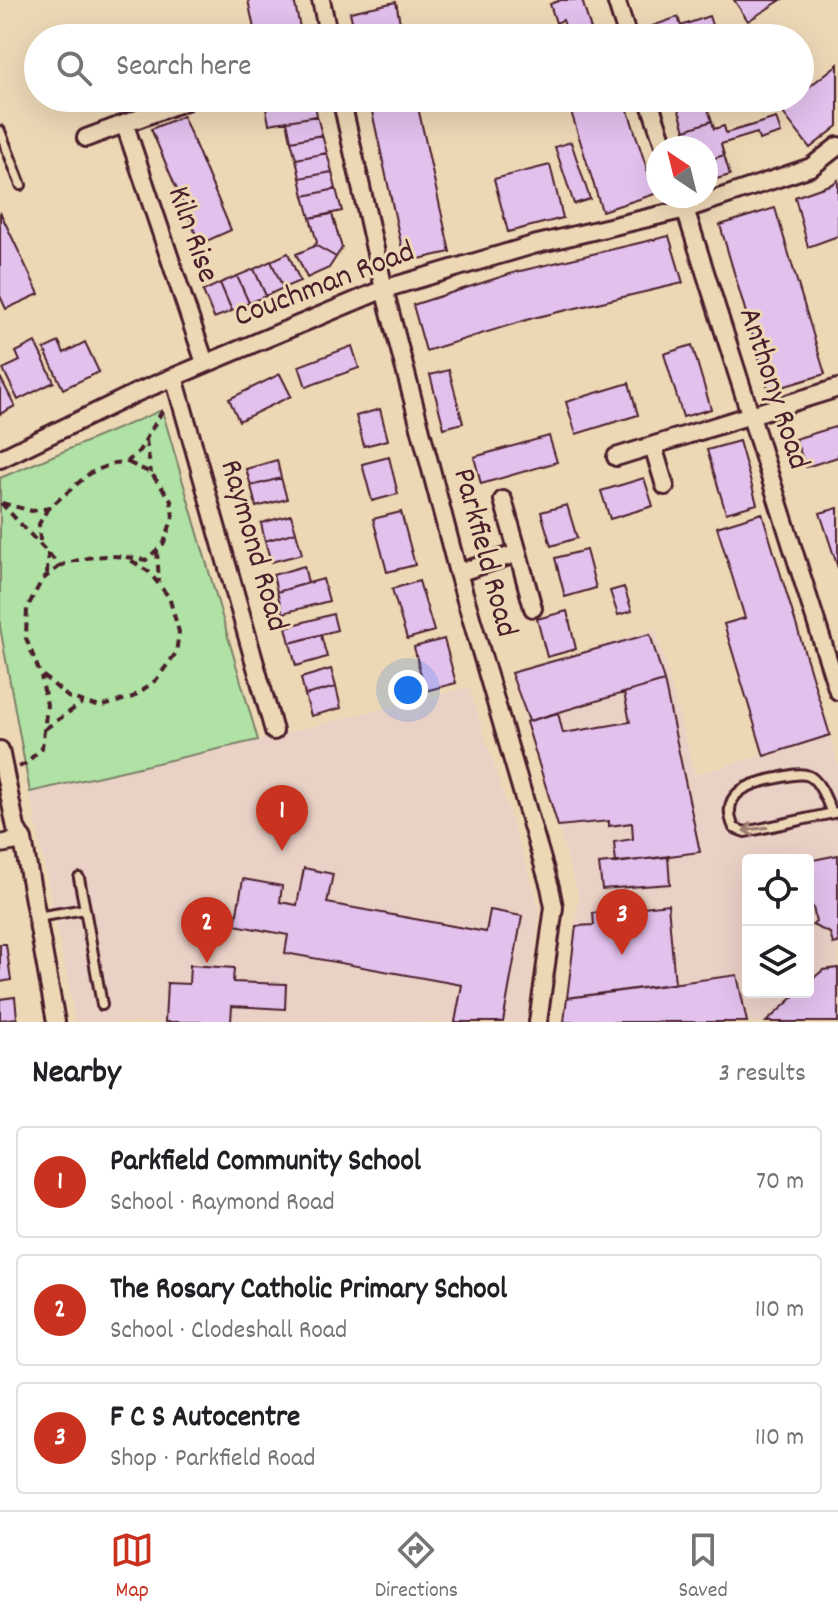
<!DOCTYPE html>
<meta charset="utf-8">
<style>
:root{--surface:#fff;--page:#f2f2f2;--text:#202124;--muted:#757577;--line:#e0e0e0;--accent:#c8321e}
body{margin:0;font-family:Dekko,sans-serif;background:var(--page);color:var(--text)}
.controls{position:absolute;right:24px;bottom:24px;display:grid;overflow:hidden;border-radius:8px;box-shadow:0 8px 32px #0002}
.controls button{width:72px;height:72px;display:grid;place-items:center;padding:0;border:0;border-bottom:2px solid var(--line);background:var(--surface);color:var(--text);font:40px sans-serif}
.compass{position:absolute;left:646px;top:136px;width:72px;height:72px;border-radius:50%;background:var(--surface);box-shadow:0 8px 32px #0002;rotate:325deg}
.you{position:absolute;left:408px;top:690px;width:28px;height:28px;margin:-20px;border:6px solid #fff;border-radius:50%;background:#1a73e8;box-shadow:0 0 0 12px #1a73e833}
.badge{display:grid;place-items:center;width:52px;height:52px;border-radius:50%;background:var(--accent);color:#fff;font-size:26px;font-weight:700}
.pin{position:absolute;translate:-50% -66px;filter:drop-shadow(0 2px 4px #0008)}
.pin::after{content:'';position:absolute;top:42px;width:28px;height:24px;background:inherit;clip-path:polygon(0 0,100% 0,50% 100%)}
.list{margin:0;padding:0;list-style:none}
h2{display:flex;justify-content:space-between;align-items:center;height:104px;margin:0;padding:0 32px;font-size:34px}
h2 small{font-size:26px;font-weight:400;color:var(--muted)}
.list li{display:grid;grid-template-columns:52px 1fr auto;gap:24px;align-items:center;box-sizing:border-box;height:112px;margin:0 16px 16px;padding:0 16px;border:2px solid var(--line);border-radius:8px}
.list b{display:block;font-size:30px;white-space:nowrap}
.list p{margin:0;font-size:26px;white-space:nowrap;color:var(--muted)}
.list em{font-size:26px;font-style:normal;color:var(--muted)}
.icon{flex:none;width:44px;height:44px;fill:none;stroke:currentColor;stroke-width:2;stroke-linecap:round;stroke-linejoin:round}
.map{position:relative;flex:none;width:838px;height:1022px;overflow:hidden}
.search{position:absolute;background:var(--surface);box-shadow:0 8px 32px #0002;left:24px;right:24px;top:24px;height:88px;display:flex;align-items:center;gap:20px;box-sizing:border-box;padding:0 28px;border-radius:44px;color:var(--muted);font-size:30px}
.sheet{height:488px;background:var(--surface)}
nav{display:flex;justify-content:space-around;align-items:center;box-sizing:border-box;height:112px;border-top:2px solid var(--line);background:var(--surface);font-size:22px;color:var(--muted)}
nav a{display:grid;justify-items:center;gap:4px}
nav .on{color:var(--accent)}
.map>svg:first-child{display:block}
</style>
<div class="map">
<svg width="838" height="1022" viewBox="0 0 838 1022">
<rect width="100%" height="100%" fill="#edd8b6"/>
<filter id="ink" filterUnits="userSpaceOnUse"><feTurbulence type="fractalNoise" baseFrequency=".0125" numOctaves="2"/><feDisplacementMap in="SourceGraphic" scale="16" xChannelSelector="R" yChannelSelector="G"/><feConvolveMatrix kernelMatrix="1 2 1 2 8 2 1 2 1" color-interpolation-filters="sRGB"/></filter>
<g filter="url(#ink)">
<path fill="#ead1c6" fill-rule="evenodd" d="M656 629 695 775 830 735 838 767V1022H564L579 896 511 673ZM748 860H808V992H748Z
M469 687 540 909 526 1022H76L30 792 222 749Z"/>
<path fill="#afe2a4" stroke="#7c8068" stroke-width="2" d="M162 410 258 740 30 792 0 627V478Z"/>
<path fill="#e2c1ed" stroke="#4a1f2b" stroke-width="2" d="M248 0H294L301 32 272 38H256Z
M561 0H582L592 33 575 38H569L563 20 556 23 550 4Z
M734 0H781L748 21Z
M396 2 403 38H356L350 12Z
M709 16 714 31 691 38H656L652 26 678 17 681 26Z
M838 64V126L810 148 780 109 795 98H800V94Z
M73 98H95L97 104 77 111Z
M264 98H314L317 116 269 124Z
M369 98H416L450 252 405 262Z
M582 98H624L655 194 602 211 568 102Z
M675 98H720V99L706 103 712 121 685 130Z
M183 116 231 230 200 244 151 129Z
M317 116 322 135 291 141 287 121Z
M776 118 781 133 759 140 757 133 721 144 724 155 706 161V148H691L685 130 712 121 714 129 724 126 726 133Z
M322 135 327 153 296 159 291 141Z
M571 142 590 199 574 204 555 147Z
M327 153 332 172 300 178 296 159Z
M724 155 730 175 706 182V161Z
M550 165 563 218 508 232 494 179Z
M332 172 336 189 304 196 300 178Z
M838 180V236L808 247 795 197 832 184Z
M336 189 342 211 310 218 304 196Z
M775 208 825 374 769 391 720 225Z
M0 212 39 294 6 309 0 296Z
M332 214 342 248 336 257 315 245 317 242 310 218Z
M669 236 683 283 533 318 426 351 413 305 516 272Z
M315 245 336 257 329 268 307 278 296 254 313 247Z
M288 253 300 281 283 288 271 261Z
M271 261 283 288 266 296 254 269Z
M254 269 266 296 249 303 237 276Z
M237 276 249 303 232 311 220 283Z
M220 283 232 311 214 318 203 291Z
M35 342 54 382 18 400 3 369 20 361 16 352Z
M59 342 64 353 85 342 99 372 63 389 44 349Z
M692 345 711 409 683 417 664 354Z
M352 346 359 368 306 387 299 366Z
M449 370 463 423 444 428 430 375Z
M280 374 291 396 239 421 229 399Z
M0 377 15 406 0 414Z
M629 383 638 415 576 434 566 402Z
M380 409 388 440 364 446 356 416Z
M838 426V457L806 467 795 439Z
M549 436 557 462 481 484 474 457Z
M739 441 757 504 726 513 707 450Z
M389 457 398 494 372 501 362 464Z
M277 460 281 478 251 486 246 469Z
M281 478 287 499 256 507 251 486Z
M644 478 653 506 610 519 601 491Z
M567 505 577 538 551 546 541 512Z
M838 508V568L820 513Z
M401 512 415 565 387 572 373 519Z
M762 513 830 735 764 756 724 624 745 618 717 527Z
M291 515 296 532 265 541 261 523Z
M296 532 302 554 271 562 265 541Z
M586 550 596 588 565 597 555 558Z
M304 566 308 583 277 592 273 575Z
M323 579 329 601 283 613 277 592Z
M419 581 434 631 407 639 392 589Z
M624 587 632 611 618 615 610 591Z
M567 611 576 649 547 657 537 619Z
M333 614 337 630 290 643 286 627Z
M650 634 664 681 529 721 511 673Z
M321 635 327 657 296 666 290 643Z
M444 639 456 683 425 691 414 647Z
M331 669 336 687 305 695 301 678Z
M664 681 700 852 616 863 614 842 633 839 632 823 609 826V821L558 826 526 722 558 713 563 733 630 722 624 693Z
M336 687 341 708 311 716 305 695Z
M838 855V943L833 944 830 933 812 925 816 922 813 907 808 908V861Z
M668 857 670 884 602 889 599 864Z
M304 868 333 874 327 903 486 932 490 910 522 916 503 1022H455L462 985 285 953 288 935 235 925 243 879 282 886 280 902 297 905Z
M668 904 675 984 567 998 576 926 594 925 593 913Z
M0 944H6L11 980 0 982Z
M190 965 234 968 233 982 286 984 285 1009 232 1006 231 1022H165L167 983 189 984Z
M838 968V1022H766L799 992H808V983L823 970Z
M737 975 747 1022H564L567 998Z
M15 997 17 1018 0 1020V999Z"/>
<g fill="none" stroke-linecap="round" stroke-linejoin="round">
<defs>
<path id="service" d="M0 131 21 185
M832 813C827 802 820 781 809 776 800 772 787 776 778 778 751 783 718 792 734 828L745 832 838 812
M79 878 85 909
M37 917 85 909 102 1005"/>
<path id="minor" d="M321 0 329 38
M616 0 628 38
M341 98 384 289 458 573 550 887 554 907 538 1022
M648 98 665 148
M125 125 205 363
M86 138 186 101
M681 196 838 691
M174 377 274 731
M653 446 665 486
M616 457 838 388
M0 459 138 392 384 289 533 245 686 209 811 167 838 146
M518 553 533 608
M458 573 518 553 503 500
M0 750 16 828 23 840 56 1022
M0 844 23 840"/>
</defs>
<use href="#service" stroke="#4a1f2b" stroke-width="14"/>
<use href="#minor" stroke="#4a1f2b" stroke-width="22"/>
<path stroke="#4a1f2b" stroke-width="4" stroke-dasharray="8 6" stroke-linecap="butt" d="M146 440 151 473
M1 503 60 566C91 554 114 554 146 560L164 543 173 517 171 500 151 473 127 462
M2 503 32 511 49 508 90 473 114 463 127 462 139 451 164 408
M40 541 39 524 48 508
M157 551 159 582
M60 566 42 580 27 608 26 638 40 673 68 697 100 707 133 697 156 680 176 653 179 632 169 597 149 572 126 557
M47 574 48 553
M45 729 82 703
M19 767 25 764 42 748 47 705 41 676"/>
<use href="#service" stroke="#edd8b6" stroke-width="8"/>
<use href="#minor" stroke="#edd8b6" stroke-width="16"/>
</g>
<defs><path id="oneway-shaft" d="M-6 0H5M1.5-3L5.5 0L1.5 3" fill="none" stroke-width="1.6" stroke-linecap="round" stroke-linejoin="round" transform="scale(2)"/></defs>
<use stroke="#9c7c70" href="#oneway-shaft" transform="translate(755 829) rotate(172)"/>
</g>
<g text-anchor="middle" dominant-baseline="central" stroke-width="6" stroke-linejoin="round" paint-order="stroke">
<g font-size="32" fill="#4a1f2b" stroke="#edd8b6">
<text transform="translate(191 235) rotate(71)">Kiln Rise</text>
<text transform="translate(325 286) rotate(-21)">Couchman Road</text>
<text transform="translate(772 389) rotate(72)">Anthony Road</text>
<text transform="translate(252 546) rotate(74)">Raymond Road</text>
<text transform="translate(483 553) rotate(75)">Parkfield Road</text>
</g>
</g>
</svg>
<div class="controls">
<button><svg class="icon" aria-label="locate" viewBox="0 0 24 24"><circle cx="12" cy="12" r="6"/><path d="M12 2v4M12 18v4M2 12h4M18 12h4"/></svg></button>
<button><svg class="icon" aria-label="layers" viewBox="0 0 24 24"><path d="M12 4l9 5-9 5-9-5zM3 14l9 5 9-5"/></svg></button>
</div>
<svg class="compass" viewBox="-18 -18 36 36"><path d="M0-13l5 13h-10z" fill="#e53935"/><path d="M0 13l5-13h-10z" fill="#757577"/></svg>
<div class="you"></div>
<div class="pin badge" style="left:282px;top:851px">1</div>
<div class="pin badge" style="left:207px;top:963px">2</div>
<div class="pin badge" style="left:622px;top:955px">3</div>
<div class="search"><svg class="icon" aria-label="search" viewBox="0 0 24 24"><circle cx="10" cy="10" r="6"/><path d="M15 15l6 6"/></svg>Search here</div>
</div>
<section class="sheet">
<h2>Nearby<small>3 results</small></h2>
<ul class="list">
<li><span class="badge">1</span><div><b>Parkfield Community School</b><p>School · Raymond Road</p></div><em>70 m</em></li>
<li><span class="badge">2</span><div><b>The Rosary Catholic Primary School</b><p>School · Clodeshall Road</p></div><em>110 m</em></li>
<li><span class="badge">3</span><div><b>F C S Autocentre</b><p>Shop · Parkfield Road</p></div><em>110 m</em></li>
</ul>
</section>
<nav>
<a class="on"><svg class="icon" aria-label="map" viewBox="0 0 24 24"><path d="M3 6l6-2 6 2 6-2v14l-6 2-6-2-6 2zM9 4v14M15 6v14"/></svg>Map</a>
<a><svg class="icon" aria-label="directions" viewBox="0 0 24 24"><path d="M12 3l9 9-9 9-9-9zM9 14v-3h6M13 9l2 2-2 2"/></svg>Directions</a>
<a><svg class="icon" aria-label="saved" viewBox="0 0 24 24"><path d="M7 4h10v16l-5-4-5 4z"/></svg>Saved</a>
</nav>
